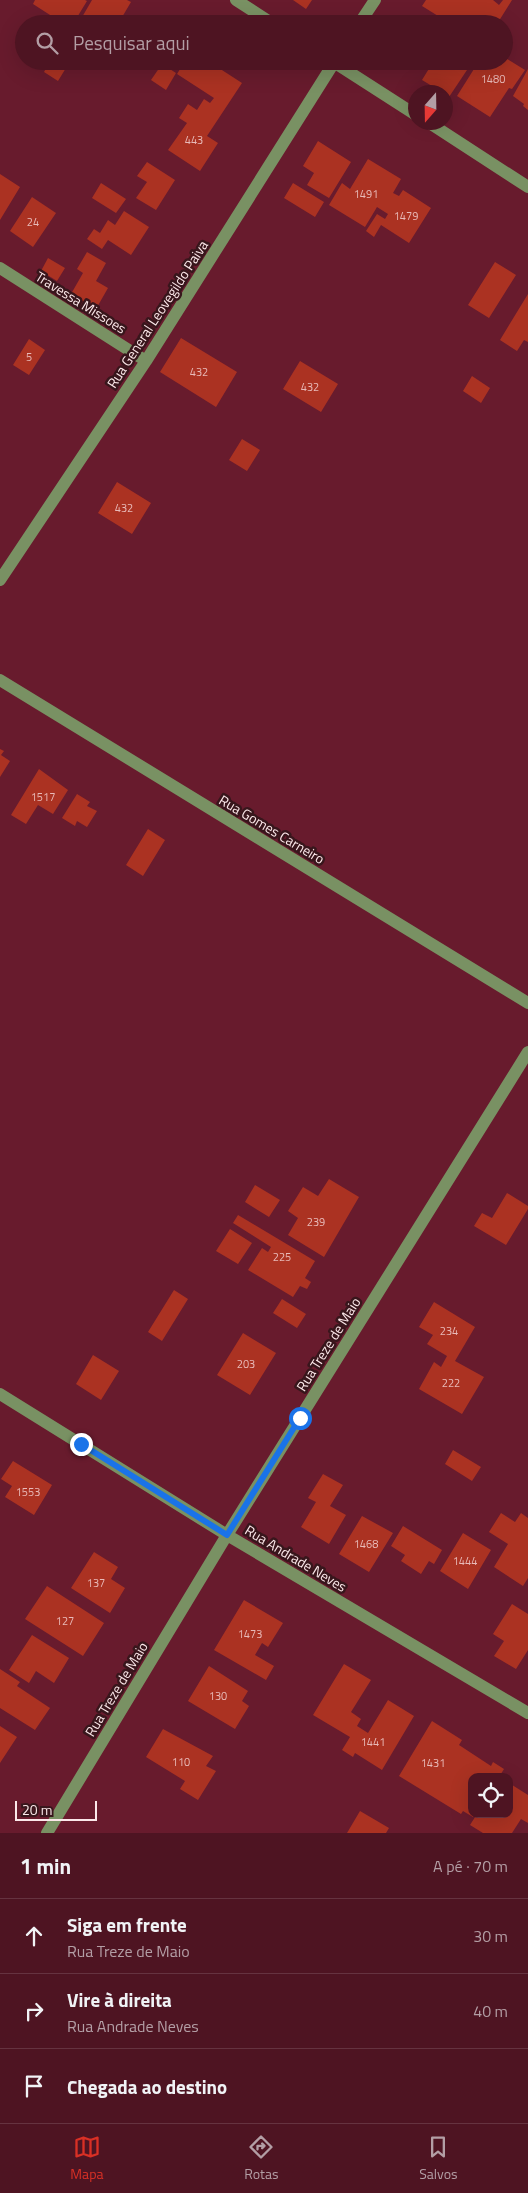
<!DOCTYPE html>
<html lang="pt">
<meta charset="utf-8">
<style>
:root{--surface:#4e1422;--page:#551d2a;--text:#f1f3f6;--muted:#b39ea5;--line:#653340;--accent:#d93025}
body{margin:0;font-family:"Titillium Web",sans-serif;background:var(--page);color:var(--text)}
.controls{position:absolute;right:15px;bottom:15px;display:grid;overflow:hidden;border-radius:10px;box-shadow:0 5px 20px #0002}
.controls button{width:45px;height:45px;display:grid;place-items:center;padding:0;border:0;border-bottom:1px solid var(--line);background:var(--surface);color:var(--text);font:25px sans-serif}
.compass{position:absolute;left:408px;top:85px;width:45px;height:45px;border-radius:50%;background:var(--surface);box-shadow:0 5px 20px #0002;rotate:200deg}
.scale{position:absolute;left:15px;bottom:12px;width:82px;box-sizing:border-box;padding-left:5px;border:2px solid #fce8ea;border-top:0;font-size:14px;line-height:18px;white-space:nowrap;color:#fce8ea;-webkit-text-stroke:4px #38161c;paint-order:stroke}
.stop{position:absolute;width:15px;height:15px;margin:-11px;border:4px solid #1a73e8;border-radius:50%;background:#fff}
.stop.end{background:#1a73e8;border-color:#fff;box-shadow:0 1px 5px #0008}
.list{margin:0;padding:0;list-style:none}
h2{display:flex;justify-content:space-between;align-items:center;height:65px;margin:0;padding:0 20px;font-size:21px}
h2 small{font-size:16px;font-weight:400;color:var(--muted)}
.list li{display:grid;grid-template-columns:32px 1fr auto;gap:15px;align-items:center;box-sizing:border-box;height:75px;padding:0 20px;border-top:1px solid var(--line)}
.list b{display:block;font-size:19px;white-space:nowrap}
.list p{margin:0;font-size:16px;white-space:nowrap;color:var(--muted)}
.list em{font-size:16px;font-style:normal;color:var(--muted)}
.icon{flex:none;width:28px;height:28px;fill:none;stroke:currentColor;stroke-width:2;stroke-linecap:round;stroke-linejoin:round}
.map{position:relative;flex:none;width:528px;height:1833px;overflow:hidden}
.search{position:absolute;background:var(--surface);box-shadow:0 5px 20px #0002;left:15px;right:15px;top:15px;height:55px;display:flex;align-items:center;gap:12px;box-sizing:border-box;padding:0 18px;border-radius:28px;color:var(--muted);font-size:19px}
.sheet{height:290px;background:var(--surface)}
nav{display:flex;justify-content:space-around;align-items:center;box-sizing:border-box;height:70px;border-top:1px solid var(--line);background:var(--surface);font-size:14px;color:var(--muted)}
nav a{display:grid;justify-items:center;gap:2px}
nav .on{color:var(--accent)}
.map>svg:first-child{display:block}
</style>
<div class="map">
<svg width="528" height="1833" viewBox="0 0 528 1833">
<rect width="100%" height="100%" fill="#681b2d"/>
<path fill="#ab3222" d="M35 0H85L87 1 73 24H64L33 4Z
M92 0H127L131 2 118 24H78Z
M293 0H312L306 9Z
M426 0H493L499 5 503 0H512L497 24H482L479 22 478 24H451L422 6Z
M504 57 525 70 512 89 509 88 490 117 457 96 479 61H504Z
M50 61 69 63 58 81 44 72Z
M185 61H208L242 83 207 136 218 143 200 171 168 150 187 123 179 118 188 104 197 110 204 99 210 103 214 98 177 74Z
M421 61H473L449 97 446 95V92H442L422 80 430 67Z
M162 64 176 73 166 90 151 80Z
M528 69V110L523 106 524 104 513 96Z
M318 141 351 162 329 198 307 185 314 173 303 166Z
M368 159 401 179 393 193 399 196 403 190 431 208 409 243 381 225 374 237 366 231 377 214 385 219 388 214 377 207 365 227 329 205 342 183 350 189Z
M147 162 175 180 156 210 136 198 147 182 137 176Z
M0 174 20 187 0 220Z
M101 183 126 199 116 213 92 198Z
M293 183 324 202 315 217 284 198Z
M32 197 56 213 33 247 10 231Z
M124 211 149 227 131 255 108 240 102 249 87 239 94 229 100 233 108 220 115 225Z
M87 252 106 263 96 281 108 288 96 309 71 294 83 273 77 269Z
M48 258 65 268 57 281 41 271Z
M495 262 516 275 489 318 468 305Z
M528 294V342L524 340 517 351 500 340Z
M181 338 237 372 216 407 160 372Z
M29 339 45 350 29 375 13 365Z
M300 361 338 384 321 412 283 389Z
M472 376 490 388 481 403 463 391Z
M242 439 260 450 247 471 229 460Z
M117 482 151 503 132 534 98 513Z
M0 749 4 751 1 755 10 761 0 777Z
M39 769 68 790 53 814 38 805 26 824 11 815Z
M77 794 90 802 87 806 97 811 87 827 77 821 75 826 62 818Z
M148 829 165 840 143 876 126 865Z
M329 1179 359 1197 324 1257 288 1235 298 1218 288 1211 303 1187 318 1196Z
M255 1185 280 1200 269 1217 245 1202Z
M507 1193 528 1206V1209L506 1245 474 1226 482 1213 492 1218Z
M238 1215 315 1261 305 1278 311 1282 307 1289 300 1286 293 1297 248 1270 262 1248 268 1252 271 1247 233 1223Z
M230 1229 252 1243 238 1264 216 1251Z
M174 1290 188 1299 162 1341 148 1332Z
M282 1299 306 1314 297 1328 273 1313Z
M434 1302 475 1327 455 1361 484 1377 462 1414 419 1389 434 1362 441 1367 447 1356 427 1344 433 1335 419 1327Z
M243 1333 276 1353 250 1395 217 1375Z
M93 1355 119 1371 101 1400 76 1384Z
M453 1450 481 1467 472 1481 445 1464Z
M13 1461 52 1485 34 1515 5 1497 12 1486 1 1479Z
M323 1474 343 1485 330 1506 346 1515 329 1544 301 1527 316 1502 308 1498Z
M501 1513 515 1522 521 1513 528 1518V1578L523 1586 494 1567 508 1544 489 1532Z
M362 1516 393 1533 369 1572 339 1554Z
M403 1526 442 1550 434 1564 429 1561 421 1574 401 1561 405 1555 391 1546Z
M463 1533 491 1550 468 1589 440 1571Z
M94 1552 118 1567 111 1579 125 1588 110 1613 71 1588Z
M47 1586 104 1623 83 1656 25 1619Z
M244 1600 283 1623 268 1647 262 1643 255 1655 274 1666 266 1680 214 1650Z
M512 1604 528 1614V1650L516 1669 494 1656 504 1641 493 1634Z
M32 1635 69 1658 54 1683 36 1671 29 1683 9 1670Z
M344 1664 371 1680 351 1712 361 1719 357 1726 368 1733 388 1700 414 1716 382 1770 355 1753 353 1757 342 1750 350 1737 313 1715Z
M209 1666 248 1691 242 1701 249 1706 235 1729 188 1701Z
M0 1669 20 1682 17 1686 50 1708 35 1730 0 1708Z
M432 1721 462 1740 459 1745 491 1766 493 1762 504 1769 499 1777H472V1814H475L473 1817 463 1811 461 1814 399 1776Z
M0 1726 17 1737 0 1763Z
M163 1729 213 1756 206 1766 216 1771 198 1800 180 1789 185 1781 146 1757Z
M509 1783 528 1795V1823L521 1819 512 1833H483L470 1825 477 1814H509Z
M360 1811 389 1828 386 1833H347Z"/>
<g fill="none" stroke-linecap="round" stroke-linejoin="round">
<path stroke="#799163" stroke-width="12" d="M236 0 273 24
M359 24 375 0
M332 61 416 115
M428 122 528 187
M0 268 146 361
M0 580 146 361 335 61
M0 680 528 1003
M0 1394 227 1535 528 1713
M47 1833 227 1535 528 1052"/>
</g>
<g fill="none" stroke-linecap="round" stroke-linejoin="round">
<path stroke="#1a73e8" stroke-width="6" d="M81 1444 227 1535 300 1418"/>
</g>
<g text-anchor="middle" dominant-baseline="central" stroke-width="5" stroke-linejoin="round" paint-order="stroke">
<g font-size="11" fill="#e8bab8">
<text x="493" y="79">1480</text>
<text x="194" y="140">443</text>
<text x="366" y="194">1491</text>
<text x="406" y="216">1479</text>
<text x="33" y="222">24</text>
<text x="29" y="357">5</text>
<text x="199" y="372">432</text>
<text x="310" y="387">432</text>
<text x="124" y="508">432</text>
<text x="43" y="797">1517</text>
<text x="316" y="1222">239</text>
<text x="282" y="1257">225</text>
<text x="449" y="1331">234</text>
<text x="246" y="1364">203</text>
<text x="451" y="1383">222</text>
<text x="28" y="1492">1553</text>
<text x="366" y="1544">1468</text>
<text x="465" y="1561">1444</text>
<text x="96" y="1583">137</text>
<text x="65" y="1621">127</text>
<text x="250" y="1634">1473</text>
<text x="218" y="1696">130</text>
<text x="373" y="1742">1441</text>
<text x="181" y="1762">110</text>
<text x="433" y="1763">1431</text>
</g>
<g font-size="14" fill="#fce8ea" stroke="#38161c">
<text transform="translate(81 302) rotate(32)">Travessa Missoes</text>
<text transform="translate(157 314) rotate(-57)">Rua General Leovegildo Paiva</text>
<text transform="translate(272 829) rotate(31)">Rua Gomes Carneiro</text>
<text transform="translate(328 1344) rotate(-58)">Rua Treze de Maio</text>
<text transform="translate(296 1558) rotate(31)">Rua Andrade Neves</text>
<text transform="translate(116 1689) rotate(-59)">Rua Treze de Maio</text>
</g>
</g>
</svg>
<div class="controls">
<button><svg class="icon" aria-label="locate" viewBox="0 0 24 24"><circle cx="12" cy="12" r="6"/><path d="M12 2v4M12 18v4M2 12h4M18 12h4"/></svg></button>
</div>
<svg class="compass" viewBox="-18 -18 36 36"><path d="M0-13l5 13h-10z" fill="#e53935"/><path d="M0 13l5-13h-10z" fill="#b39ea5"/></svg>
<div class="scale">20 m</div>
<div class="stop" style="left:300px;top:1418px"></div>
<div class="stop end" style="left:81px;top:1444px"></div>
<div class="search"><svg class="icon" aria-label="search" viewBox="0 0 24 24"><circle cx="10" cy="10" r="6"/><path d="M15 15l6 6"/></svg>Pesquisar aqui</div>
</div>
<section class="sheet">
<h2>1 min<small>A pé · 70 m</small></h2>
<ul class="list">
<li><svg class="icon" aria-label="ahead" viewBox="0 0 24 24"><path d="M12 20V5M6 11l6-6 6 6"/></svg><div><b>Siga em frente</b><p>Rua Treze de Maio</p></div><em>30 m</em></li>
<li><svg class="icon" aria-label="right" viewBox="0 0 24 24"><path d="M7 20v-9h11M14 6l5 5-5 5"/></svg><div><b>Vire à direita</b><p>Rua Andrade Neves</p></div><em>40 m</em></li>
<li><svg class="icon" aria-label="arrive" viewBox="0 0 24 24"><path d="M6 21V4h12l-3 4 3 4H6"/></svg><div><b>Chegada ao destino</b></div></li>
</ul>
</section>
<nav>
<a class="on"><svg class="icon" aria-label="map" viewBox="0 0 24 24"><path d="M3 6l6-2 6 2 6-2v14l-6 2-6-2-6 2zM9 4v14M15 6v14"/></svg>Mapa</a>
<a><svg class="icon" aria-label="directions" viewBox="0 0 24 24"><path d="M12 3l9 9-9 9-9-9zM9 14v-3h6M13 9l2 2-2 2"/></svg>Rotas</a>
<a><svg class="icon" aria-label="saved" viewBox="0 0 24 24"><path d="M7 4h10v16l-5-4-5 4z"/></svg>Salvos</a>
</nav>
